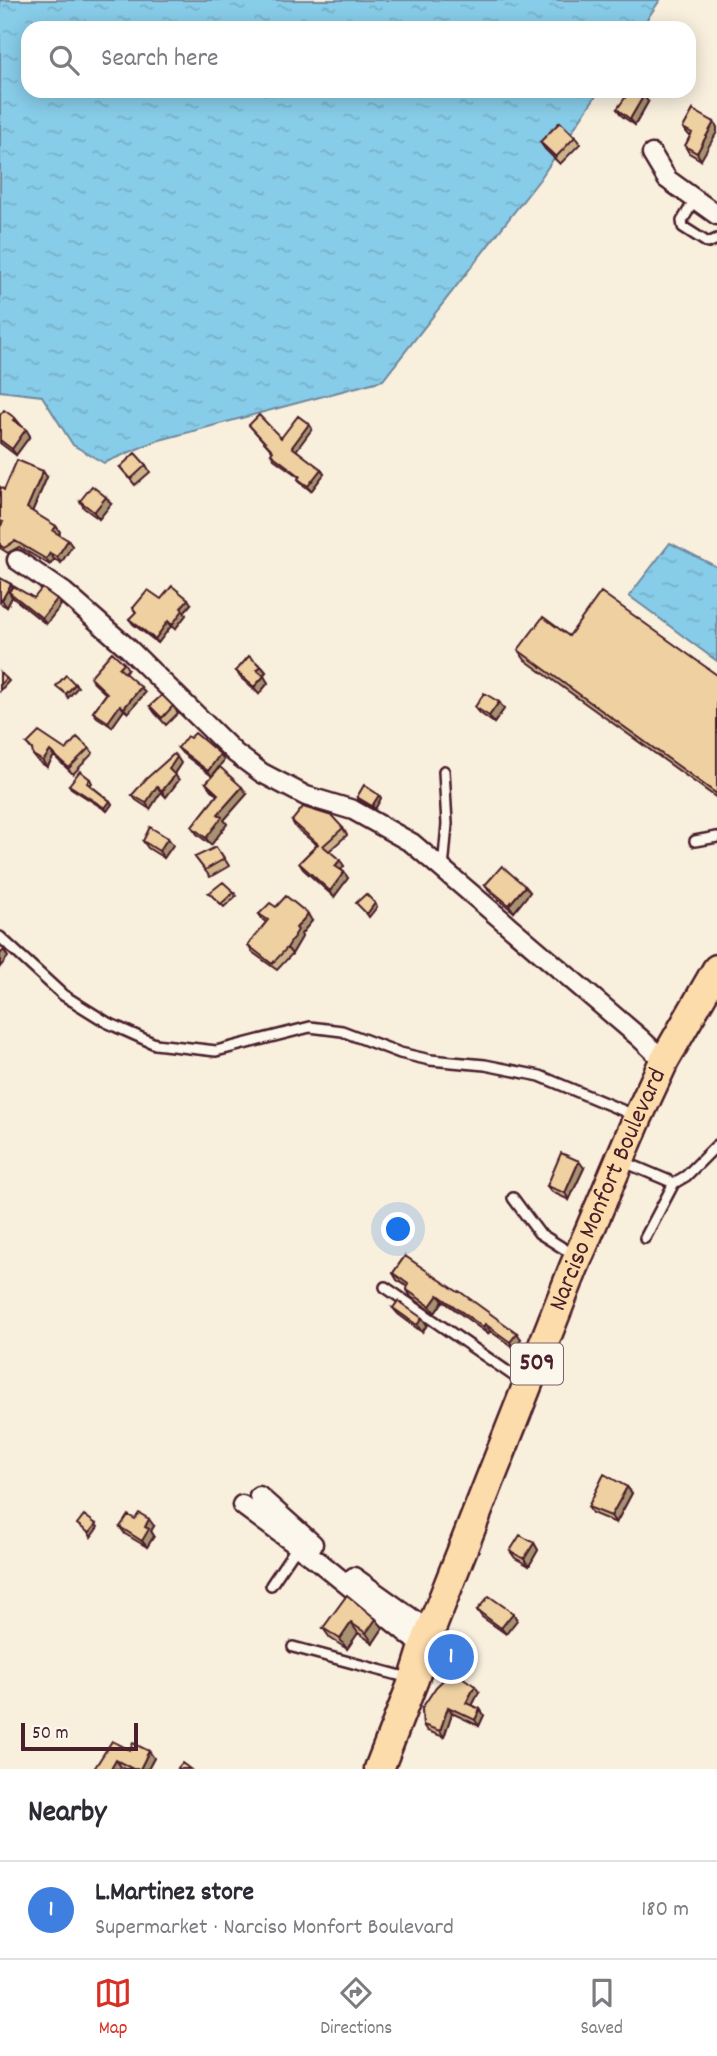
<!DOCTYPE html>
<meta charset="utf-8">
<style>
:root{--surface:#fff;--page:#f2f2f3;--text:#2b2b33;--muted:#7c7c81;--line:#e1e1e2;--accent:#d93025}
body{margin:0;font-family:Dekko,sans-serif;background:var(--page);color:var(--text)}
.scale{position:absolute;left:21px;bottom:18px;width:117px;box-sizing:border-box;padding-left:7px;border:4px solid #4a1f2b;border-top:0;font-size:19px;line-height:24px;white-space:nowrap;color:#4a1f2b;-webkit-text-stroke:5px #fbf7ec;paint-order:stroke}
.you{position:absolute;left:399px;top:1230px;width:24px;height:24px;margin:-18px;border:5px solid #fff;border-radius:50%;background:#1a73e8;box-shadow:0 0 0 10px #1a73e833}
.badge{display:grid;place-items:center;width:46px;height:46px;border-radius:50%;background:var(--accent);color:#fff;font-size:23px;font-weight:700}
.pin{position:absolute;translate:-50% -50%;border:4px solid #fff;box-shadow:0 2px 7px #0006}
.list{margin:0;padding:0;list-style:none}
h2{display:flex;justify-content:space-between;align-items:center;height:91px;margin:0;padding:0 28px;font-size:30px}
h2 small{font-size:23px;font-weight:400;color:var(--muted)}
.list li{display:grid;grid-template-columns:46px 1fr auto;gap:21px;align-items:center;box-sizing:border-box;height:98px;padding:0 28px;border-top:2px solid var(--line)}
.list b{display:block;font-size:26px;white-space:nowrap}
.list p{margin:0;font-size:23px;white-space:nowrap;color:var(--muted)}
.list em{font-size:23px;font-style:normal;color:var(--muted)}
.icon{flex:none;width:38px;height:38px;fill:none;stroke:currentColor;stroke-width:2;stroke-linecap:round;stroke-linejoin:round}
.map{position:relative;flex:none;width:717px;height:1769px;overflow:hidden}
.search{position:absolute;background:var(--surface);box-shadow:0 4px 18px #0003;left:21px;right:21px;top:21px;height:77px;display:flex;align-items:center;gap:18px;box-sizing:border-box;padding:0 24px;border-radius:21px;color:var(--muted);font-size:26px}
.sheet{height:189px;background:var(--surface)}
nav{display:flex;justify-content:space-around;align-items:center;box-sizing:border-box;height:98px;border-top:2px solid var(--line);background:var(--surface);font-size:19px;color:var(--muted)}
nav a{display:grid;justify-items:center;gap:4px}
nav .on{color:var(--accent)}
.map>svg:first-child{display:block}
</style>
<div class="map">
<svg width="717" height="1769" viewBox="0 0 717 1769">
<defs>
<pattern id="water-ripples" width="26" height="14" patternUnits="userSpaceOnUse" patternTransform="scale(1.75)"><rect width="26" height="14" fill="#87cce8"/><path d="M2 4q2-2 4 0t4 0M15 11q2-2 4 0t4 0" fill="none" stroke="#76afc7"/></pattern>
</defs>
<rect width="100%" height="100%" fill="#f8efdd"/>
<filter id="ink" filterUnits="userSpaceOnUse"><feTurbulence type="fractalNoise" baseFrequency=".0143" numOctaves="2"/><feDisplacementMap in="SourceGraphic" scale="14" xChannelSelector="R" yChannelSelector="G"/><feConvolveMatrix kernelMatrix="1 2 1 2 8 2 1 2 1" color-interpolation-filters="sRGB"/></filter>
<g filter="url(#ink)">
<path fill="url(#water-ripples)" stroke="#6f879c" stroke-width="2" d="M0 0H660L641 28H28V91H599L540 179 383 380 156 441 104 463 73 445 42 396 0 391Z
M670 543 717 567V661C687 640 659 617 629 596Z"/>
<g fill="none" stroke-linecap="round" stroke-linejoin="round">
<defs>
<path id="service" d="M694 201 682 221 683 227 708 243 717 239
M695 841 717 837
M443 869 447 824 444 771
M0 937 63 995 108 1023 155 1044 216 1051 310 1027 342 1031 400 1053 430 1060 485 1065 540 1076 636 1116
M622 1161 674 1183 686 1176 717 1145
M513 1198 539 1233 574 1255
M645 1238 674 1183
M385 1287 524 1383
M271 1585 298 1545
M293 1647 409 1678"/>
<path id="minor" d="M652 154 667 179 717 215
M17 560 64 592 129 649 235 753 262 773 306 796 353 810 412 843 640 1038 664 1061
M259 1496 313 1544
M242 1505 318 1561 424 1647
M354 1577 431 1632"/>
<g id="primary">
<path id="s1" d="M379 1769 414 1679 424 1647 574 1267 638 1117 664 1061 717 969"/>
</g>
</defs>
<use href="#service" stroke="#4a1f2b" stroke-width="14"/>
<use href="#minor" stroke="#4a1f2b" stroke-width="23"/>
<use href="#primary" stroke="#4a1f2b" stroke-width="33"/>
<use href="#service" stroke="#fbf7ec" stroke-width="9"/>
<use href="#minor" stroke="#fbf7ec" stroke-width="18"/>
<use href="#primary" stroke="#fddcac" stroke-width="28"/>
</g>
<path fill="#cdb38a" stroke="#4a1f2b" stroke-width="2" d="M648 102 635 125 622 116 617 109Z
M693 110 701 160 689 153 685 146 690 136 688 134 683 128Z
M575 137 580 144 560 164 545 149 540 142Z
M0 415 15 418 30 436 16 455 0 443Z
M309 424 312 429 296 450 324 474 311 491 301 483 298 479 299 477 274 459 271 454 273 452 249 425 281 438Z
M146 465 150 472 135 485 120 467Z
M47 477 32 512 56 526 60 532 59 534 72 546 61 563 54 559 50 565 19 547 8 553 0 548V527L1 525H0V487L4 490Z
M80 501 111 504 99 519 84 508Z
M0 578 13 586 34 598 57 599 61 605 46 624 12 597 7 607 0 603Z
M161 599 191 604 184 612 186 615 175 629 171 626 158 643 133 624 129 619 136 613 133 608Z
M569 636 717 675V798L525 660 518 650Z
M124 663 128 669 124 673 145 693 128 713 124 710 112 727 97 717 93 712 106 694 94 683 90 677Z
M261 666 266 672 263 676 268 683 259 694 241 678 236 671Z
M499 702 504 709 494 723 480 713 475 707Z
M150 706H173L178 713 166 725 155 713Z
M27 744 66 750 89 748 93 753 73 774 54 756 47 767 37 760 33 755V751Z
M178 748 224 760 212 776 182 753Z
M181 763 174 774 179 780 166 797 161 792 150 809 136 800 132 795Z
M90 779 92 783 90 785 110 801 112 804 107 811 71 788 69 785Z
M206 783 247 794 224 820 227 824 211 845 197 834 192 827 217 795 211 790Z
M379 795 381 798 375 809 359 800 357 797Z
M292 821 343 828 347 835 329 851 344 866 341 870 348 878 334 897 303 869 299 863 317 845 296 828Z
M143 841 173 845 164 858 148 848Z
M221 853 229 866 210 877 195 857Z
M485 885 525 886 530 892 514 912 490 892Z
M234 892 236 896 224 907 209 893Z
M276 907 312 921 301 934 302 937 292 954 277 970 252 952 248 945 266 922 263 920 259 914Z
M584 1168 569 1200 552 1192 547 1186Z
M405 1256 521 1339 514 1348 490 1331 488 1334 443 1301 435 1313 411 1297 407 1290 408 1287 397 1280 393 1273Z
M393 1308 422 1318 427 1325 422 1332 398 1314Z
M627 1487 632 1493 616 1523 592 1513 588 1507Z
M154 1526 151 1531 154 1536 147 1547 125 1534 120 1527Z
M534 1543 538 1550 529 1566 515 1558 510 1551Z
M477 1610 513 1613 517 1620 506 1634 482 1617Z
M376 1619 383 1628 373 1643 358 1633 347 1649 330 1638 323 1628Z
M435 1651 462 1655 466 1662 458 1671 440 1658Z
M479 1692 472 1705 480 1709 484 1715 479 1726 452 1713 444 1737 427 1731 423 1725 422 1708Z
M130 1750 154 1758 148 1769H124L121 1767 120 1769H94Z"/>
<path fill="#a79271" stroke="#4a1f2b" stroke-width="2" d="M644 95 648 102 635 125 630 119Z
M714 122 717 127V132L701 160 697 153Z
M309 424 312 429 295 452 292 447Z
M26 429 30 436 16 455 12 449Z
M321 469 324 474 311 491 308 486Z
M43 471 47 477 31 514 27 508Z
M106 497 111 504 99 519 94 512Z
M56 526 60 532 57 537 53 531Z
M68 540 72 546 61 563 57 557Z
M50 553 54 559 50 565 46 559Z
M11 584 16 591 9 592 12 597 7 607 2 600Z
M57 599 61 605 46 624 42 618Z
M188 599 191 604 184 612 186 615 175 629 172 625 181 608Z
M168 621 171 626 158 643 155 639Z
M261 666 266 672 261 677 257 670Z
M264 676 268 683 259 694 254 687Z
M6 678 9 681 0 691V685Z
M75 684 78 687 68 698 66 694Z
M141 687 145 693 128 713 124 708Z
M499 702 504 709 494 723 489 716Z
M120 705 124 710 112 727 108 722Z
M50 751 54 756 47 767 43 761Z
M220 754 224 760 212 776 208 771Z
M177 757 181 763 173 775 169 769Z
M175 775 179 780 166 797 162 791Z
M157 786 161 792 150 809 146 803Z
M242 787 247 794 224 820 227 824 211 845 206 838 218 814Z
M379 795 381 798 375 809 372 806Z
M110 801 112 804 107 811 105 808Z
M168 838 173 845 164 858 159 851Z
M340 860 344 866 339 872 335 866Z
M344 872 348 878 334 897 330 891Z
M525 886 530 892 514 912 509 905Z
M375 903 377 907 369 917 367 914Z
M308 914 312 921 301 934 302 937 292 954 287 948 296 928Z
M4 950 8 957 0 967V954Z
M579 1161 584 1168 569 1200 565 1193Z
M438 1295 443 1301 435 1313 430 1306Z
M422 1318 427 1325 422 1332 417 1325Z
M485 1324 490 1331 488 1334 483 1327Z
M517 1333 521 1339 514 1348 510 1342Z
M627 1487 632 1493 616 1523 611 1516Z
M149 1519 154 1526 151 1531 154 1536 147 1547 142 1541 145 1527Z
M96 1524 98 1527 91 1537 89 1533Z
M534 1543 538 1550 529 1566 524 1559Z
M513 1613 517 1620 506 1634 501 1628Z
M376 1619 383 1628 373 1643 366 1633Z
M351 1623 358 1633 347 1649 340 1639Z
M462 1655 466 1662 458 1671 453 1665Z
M475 1686 479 1692 471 1708 466 1703Z
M448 1707 452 1713 444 1737 440 1731Z
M480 1709 484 1715 479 1726 475 1720Z
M149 1751 154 1758 148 1769H140Z
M116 1760 121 1767 120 1769H111Z"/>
<path fill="#eed0a1" stroke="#4a1f2b" stroke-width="2" d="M630 91H638L644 95 630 119 617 109Z
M693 110 714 122 697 153 685 146 692 133 683 128Z
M560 122 575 137 556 157 540 142Z
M4 410 15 418 13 420 26 429 12 449 0 440V415Z
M259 415 281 438 298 416 309 424 292 447 321 469 308 486 298 479 300 476 271 454 273 451 249 425Z
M135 453 146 465 131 479 120 467Z
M17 460 43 471 27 508 56 526 53 531 68 540 57 557 50 553 46 559 15 541 4 548 0 545V527L3 522 0 521V487L4 490Z
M92 486 106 497 94 512 80 501Z
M0 578 11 584 2 600 0 599Z
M13 586 34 598 42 588 57 599 42 618 9 592Z
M172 586 188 599 181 608 183 610 172 625 168 621 155 639 129 619 136 612 133 608 148 590 161 599Z
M601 592 717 675V794L518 650 543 617 569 636Z
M112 652 124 663 119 668 141 687 124 708 120 705 108 722 93 712 107 693 90 677Z
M249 656 261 666 257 670 264 676 254 687 236 671Z
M0 672 6 678 0 685Z
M66 675 75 684 66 694 56 686Z
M484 693 499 702 489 716 475 707Z
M162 695 173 706 162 718 150 706Z
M39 732 66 750 77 737 89 748 69 768 50 751 43 761 33 755 32 749 27 744Z
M195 733 220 754 208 771 178 748 187 736 190 738Z
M174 754 177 757 169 769 175 775 162 791 157 786 146 803 132 795 146 779Z
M220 767 242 787 218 814 222 817 206 838 192 827 218 794 206 783Z
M80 771 90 779 87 783 110 801 105 808 69 785Z
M364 785 379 795 372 806 357 797Z
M303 807 332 816 343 828 323 846 340 860 335 866 344 872 330 891 299 863 318 844 292 821Z
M150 827 168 838 159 851 143 841Z
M216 847 224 859 205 870 195 857Z
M502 866 525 886 509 905 485 885Z
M223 882 234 892 221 904 209 893Z
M366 894 375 903 367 914 356 903Z
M286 896 308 914 296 928 298 930 287 948 272 964 248 945 268 920 259 914 270 903 276 907Z
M561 1153 579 1161 565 1193 547 1186Z
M405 1256 458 1292 459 1291 517 1333 510 1342 485 1324 483 1327 438 1295 430 1306 407 1290 408 1284 393 1273Z
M398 1301 422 1318 417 1325 393 1308Z
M604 1474 627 1487 611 1516 588 1507Z
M139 1513 149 1519 145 1527 149 1529 142 1541 120 1527 128 1515 135 1519Z
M84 1515 96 1524 89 1533 77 1524Z
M520 1535 534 1543 524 1559 510 1551Z
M347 1595 376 1619 366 1633 351 1623 340 1639 323 1628Z
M489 1596 513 1613 501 1628 477 1610Z
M444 1642 462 1655 453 1665 435 1651Z
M453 1671 475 1686 466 1703 480 1709 475 1720 448 1707 440 1731 423 1725 422 1708 436 1687Z
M112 1741 130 1750 133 1743 149 1751 140 1769H133L116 1760 111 1769H94Z
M182 1763 190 1769H177Z"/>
</g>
<g text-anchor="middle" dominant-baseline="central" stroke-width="7" stroke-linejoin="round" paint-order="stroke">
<rect fill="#fbf7ec" stroke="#7f6065" stroke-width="2" x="511" y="1343.5" width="52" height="41" rx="5"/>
<g font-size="24" font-weight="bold" fill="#4a1f2b">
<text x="537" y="1364">509</text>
</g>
<g font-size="26" fill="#4a1f2b" stroke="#fbf7ec">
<text stroke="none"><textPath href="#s1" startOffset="623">Narciso Monfort Boulevard</textPath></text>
</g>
</g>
</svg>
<div class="scale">50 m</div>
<div class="you"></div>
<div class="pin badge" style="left:451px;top:1657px;background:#3f7fe0">1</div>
<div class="search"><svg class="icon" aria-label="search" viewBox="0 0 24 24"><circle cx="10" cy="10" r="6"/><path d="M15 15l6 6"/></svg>Search here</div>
</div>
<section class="sheet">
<h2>Nearby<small></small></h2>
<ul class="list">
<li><span class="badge" style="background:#3f7fe0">1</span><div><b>L.Martinez store</b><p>Supermarket · Narciso Monfort Boulevard</p></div><em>180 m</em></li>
</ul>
</section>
<nav>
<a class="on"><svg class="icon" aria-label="map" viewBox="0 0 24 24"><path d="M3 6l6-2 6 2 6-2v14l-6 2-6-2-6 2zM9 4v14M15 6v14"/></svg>Map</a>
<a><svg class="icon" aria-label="directions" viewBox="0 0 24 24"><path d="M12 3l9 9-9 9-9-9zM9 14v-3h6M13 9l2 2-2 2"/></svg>Directions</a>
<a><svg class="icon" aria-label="saved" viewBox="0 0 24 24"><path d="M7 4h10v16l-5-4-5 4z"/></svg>Saved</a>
</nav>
